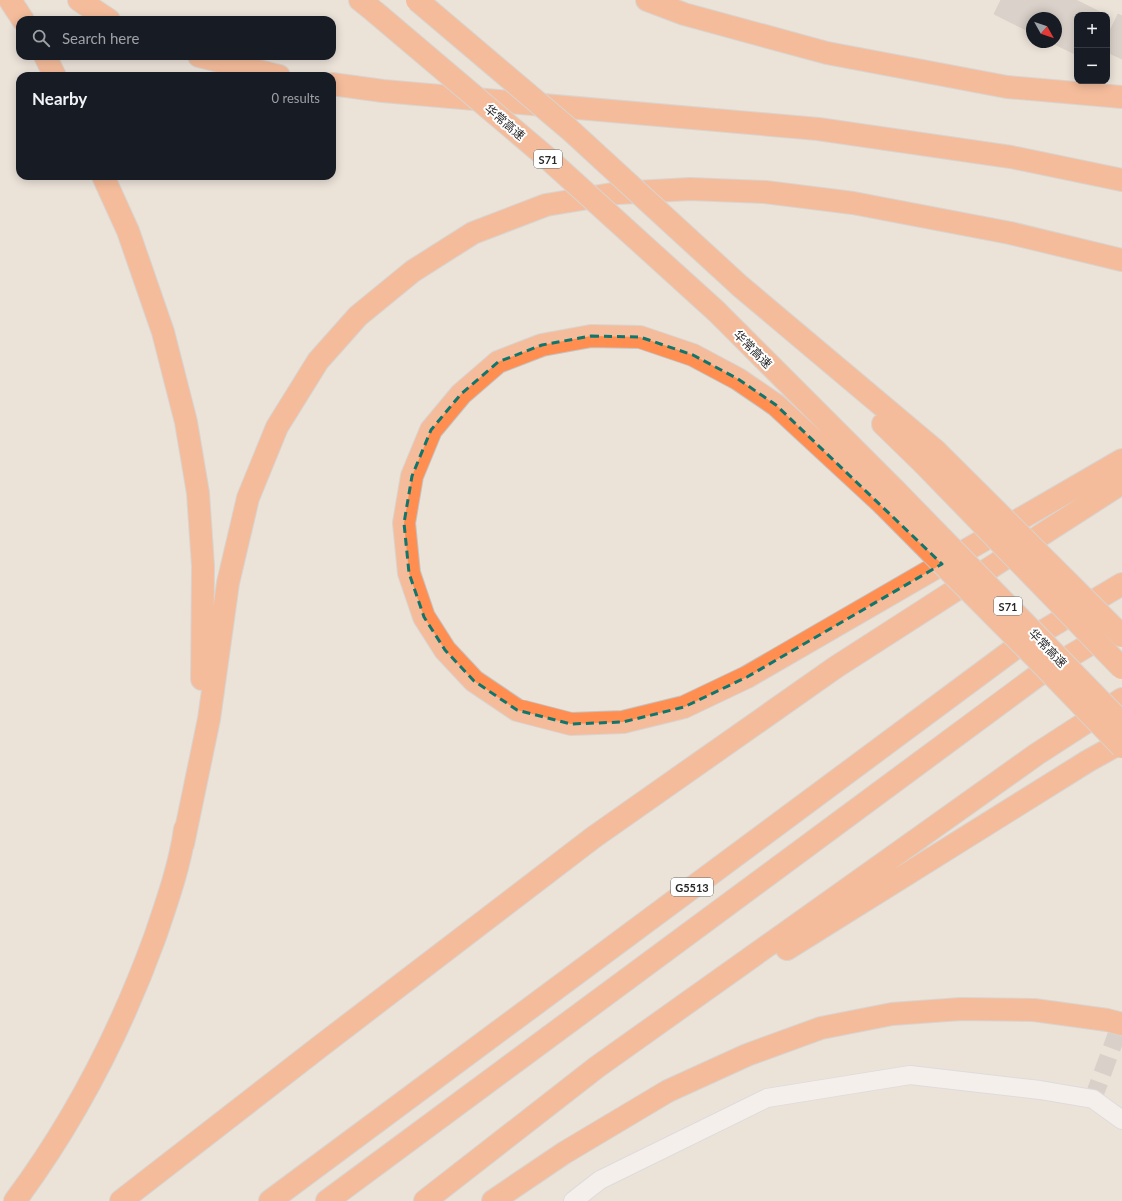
<!DOCTYPE html>
<meta charset="utf-8">
<style>
:root{--surface:#171b24;--page:#20242c;--text:#f1f3f6;--muted:#9ea1a6;--line:#363941}
body{margin:0;font-family:Lato,"Noto Sans SC",sans-serif;background:var(--page);color:var(--text)}
.controls{position:absolute;right:12px;top:12px;display:grid;overflow:hidden;border-radius:8px;box-shadow:0 2px 10px #0003}
.controls button{width:36px;height:36px;display:grid;place-items:center;padding:0;border:0;border-bottom:1px solid var(--line);background:var(--surface);color:var(--text);font:20px sans-serif}
.compass{position:absolute;left:1026px;top:12px;width:36px;height:36px;border-radius:50%;background:var(--surface);box-shadow:0 2px 10px #0003;rotate:130deg}
.list{margin:0;padding:0;list-style:none}
h2{display:flex;justify-content:space-between;align-items:center;height:52px;margin:0;padding:0 16px;font-size:17px}
h2 small{font-size:13px;font-weight:400;color:var(--muted)}
.icon{flex:none;width:22px;height:22px;fill:none;stroke:currentColor;stroke-width:2;stroke-linecap:round;stroke-linejoin:round}
.map{position:relative;flex:none;width:1122px;height:1201px;overflow:hidden}
.search{position:absolute;background:var(--surface);box-shadow:0 2px 10px #0003;left:16px;top:16px;width:320px;height:44px;display:flex;align-items:center;gap:10px;box-sizing:border-box;padding:0 14px;border-radius:12px;color:var(--muted);font-size:15px}
.panel{position:absolute;background:var(--surface);box-shadow:0 2px 10px #0003;left:16px;top:72px;width:320px;height:108px;border-radius:12px}
.map>svg:first-child{display:block}
</style>
<div class="map">
<svg width="1122" height="1201" viewBox="0 0 1122 1201">
<rect width="100%" height="100%" fill="#ebe2d8"/>
<path fill="#c6bfb8" stroke="#c6beb2" d="M1001 0H1076L1100 12 1098 15H1077V55L1050 42H1056V18H1032V33L994 14Z
M1118 14 1122 16V59L1107 52V37Z"/>
<g fill="none" stroke-linecap="round" stroke-linejoin="round">
<path stroke="#c4bdb5" stroke-width="18" stroke-dasharray="18 9" stroke-linecap="butt" d="M1093 1099 1122 1020"/>
<defs>
<path id="minor" d="M573 1201 600 1180 767 1098 910 1075 1040 1090 1093 1099 1122 1120"/>
<path id="motorway" d="M10 0 23 20
M79 0 109 20
M360 0 375 12
M647 0 684 14 827 53 1007 87 1122 97
M45 56 55 76
M199 56 279 76
M332 84 383 91 818 129 1011 157 1122 180
M103 176 128 231 163 332 186 422 198 493 203 566 202 679
M740 286 936 451
M716 311 895 490
M883 424 923 463
M882 503 776 405 738 379 693 355 640 337 591 336 542 345 498 362 461 394 431 430 412 476 404 523 409 573 424 617 445 650 474 681 517 710 571 724 623 722 684 707 747 677 1122 460
M183 844 209 719 228 583 248 498 277 427 318 361 358 316 413 271 473 233 546 205 618 193 690 189 765 192 853 203 1010 233 1122 260
M787 949 1088 761 1122 742
M15 1201C76 1119 120 1033 155 937 167 902 180 865 185 829
M121 1201 322 1045 594 837 836 667 1122 483
M270 1201 1018 646 1122 584
M327 1201 1037 676 1112 631
M425 1201 597 1067 1037 754 1122 699
M493 1201 564 1153 668 1091 747 1055 821 1028 892 1014 961 1009 1034 1010 1107 1020 1122 1024"/>
</defs>
<use href="#minor" stroke="#ced3e2" stroke-width="20"/>
<use href="#motorway" stroke="#c3c3c3" stroke-width="24"/>
<use href="#minor" stroke="#fff" stroke-width="18"/>
<use href="#motorway" stroke="#ff8e50" stroke-width="22"/>
<defs>
<path id="motorway-bridge" d="M417 0 569 129 740 286
M375 12 545 156 716 311
M936 451 1122 636
M923 463 1122 668
M895 490 1122 723
M882 503 1036 658 1122 747"/>
</defs>
<use href="#motorway-bridge" stroke="#c3c3c3" stroke-width="24" stroke-linecap="butt"/>
<use href="#motorway-bridge" stroke="#ff8e50" stroke-width="22"/>
</g>
<path d="M0 0H1122V1201H0ZM591 336 640 337 693 355 738 379 776 405 942 564 747 677 684 707 623 722 571 724 517 710 474 681 445 650 424 617 409 573 404 523 412 476 431 430 461 394 498 362 542 345Z" fill="#ebe2d8" fill-opacity=".55" fill-rule="evenodd"/>
<path fill="none" stroke="#0f766e" stroke-width="3" stroke-dasharray="8 5" stroke-linejoin="round" d="M591 336 640 337 693 355 738 379 776 405 942 564 747 677 684 707 623 722 571 724 517 710 474 681 445 650 424 617 409 573 404 523 412 476 431 430 461 394 498 362 542 345Z"/>
<g text-anchor="middle" dominant-baseline="central" stroke-width="4" stroke-linejoin="round" paint-order="stroke">
<g fill="#fff" stroke="#686868" stroke-width="1">
<rect x="534" y="150" width="28" height="18" rx="3"/>
<rect x="994" y="597" width="28" height="18" rx="3"/>
<rect x="671" y="878" width="42" height="18" rx="3"/>
</g>
<g font-size="11" font-weight="bold" fill="#282828">
<text x="548" y="159">S71</text>
<text x="1008" y="606">S71</text>
<text x="692" y="887">G5513</text>
</g>
<g font-size="12" fill="#282828" stroke="#fff">
<text transform="translate(505 122) rotate(40)">华常高速</text>
<text transform="translate(753 349) rotate(45)">华常高速</text>
<text transform="translate(1048 648) rotate(46)">华常高速</text>
</g>
</g>
</svg>
<div class="controls">
<button>+</button>
<button>−</button>
</div>
<svg class="compass" viewBox="-18 -18 36 36"><path d="M0-13l5 13h-10z" fill="#e53935"/><path d="M0 13l5-13h-10z" fill="#9ea1a6"/></svg>
<div class="search"><svg class="icon" aria-label="search" viewBox="0 0 24 24"><circle cx="10" cy="10" r="6"/><path d="M15 15l6 6"/></svg>Search here</div>
<section class="panel">
<h2>Nearby<small>0 results</small></h2>
<ul class="list">
</ul>
</section>
</div>
